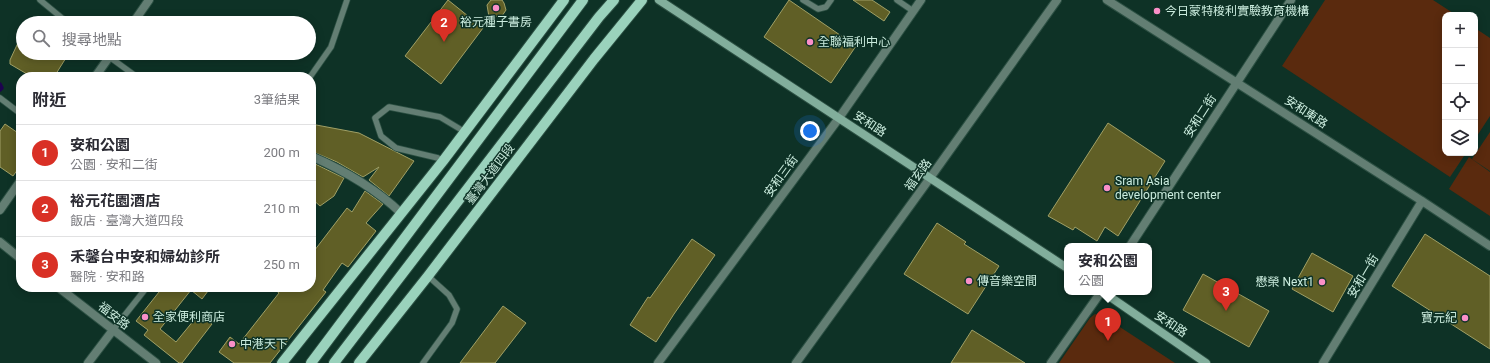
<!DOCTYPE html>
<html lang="zh-TW">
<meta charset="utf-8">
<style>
:root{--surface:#fff;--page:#f7f7f7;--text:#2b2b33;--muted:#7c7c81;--line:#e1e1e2;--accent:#d93025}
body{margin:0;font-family:Roboto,"Noto Sans TC",sans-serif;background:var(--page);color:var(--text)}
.controls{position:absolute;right:12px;top:12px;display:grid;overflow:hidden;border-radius:8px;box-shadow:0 2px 10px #0003}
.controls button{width:36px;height:36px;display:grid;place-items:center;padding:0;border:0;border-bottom:1px solid var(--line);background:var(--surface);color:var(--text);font:20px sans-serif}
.you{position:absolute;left:810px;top:131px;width:14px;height:14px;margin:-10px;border:3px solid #fff;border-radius:50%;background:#1a73e8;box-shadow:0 0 0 6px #1a73e833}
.badge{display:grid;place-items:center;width:26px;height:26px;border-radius:50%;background:var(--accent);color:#fff;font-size:13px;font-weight:700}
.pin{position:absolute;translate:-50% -33px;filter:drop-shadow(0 1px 2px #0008)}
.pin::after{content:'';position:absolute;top:21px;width:14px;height:12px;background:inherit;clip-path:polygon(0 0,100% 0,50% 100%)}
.popup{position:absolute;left:1064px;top:243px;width:88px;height:52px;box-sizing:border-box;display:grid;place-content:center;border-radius:8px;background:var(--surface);filter:drop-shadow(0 1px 3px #0005);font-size:13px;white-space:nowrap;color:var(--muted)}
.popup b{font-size:15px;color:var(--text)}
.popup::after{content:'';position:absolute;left:50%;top:100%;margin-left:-8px;border:8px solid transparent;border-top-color:var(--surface)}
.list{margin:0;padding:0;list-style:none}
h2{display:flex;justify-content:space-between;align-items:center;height:52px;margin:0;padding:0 16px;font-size:17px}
h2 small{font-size:13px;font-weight:400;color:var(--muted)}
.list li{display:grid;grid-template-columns:26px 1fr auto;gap:12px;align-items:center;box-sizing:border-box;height:56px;padding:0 16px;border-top:1px solid var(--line)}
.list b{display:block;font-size:15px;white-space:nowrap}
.list p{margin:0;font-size:13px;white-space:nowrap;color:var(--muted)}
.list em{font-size:13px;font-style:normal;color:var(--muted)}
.icon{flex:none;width:22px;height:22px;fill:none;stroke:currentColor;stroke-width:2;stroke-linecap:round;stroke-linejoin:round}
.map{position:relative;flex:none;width:1490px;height:363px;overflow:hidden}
.search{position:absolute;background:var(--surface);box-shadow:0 2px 10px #0003;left:16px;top:16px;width:300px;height:44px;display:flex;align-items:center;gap:10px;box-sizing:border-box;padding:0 14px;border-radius:22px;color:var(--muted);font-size:15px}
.panel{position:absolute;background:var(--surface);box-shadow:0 2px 10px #0003;left:16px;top:72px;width:300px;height:220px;border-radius:16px}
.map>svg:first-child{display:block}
</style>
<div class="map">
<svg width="1490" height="363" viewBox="0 0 1490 363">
<rect width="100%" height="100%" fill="#0e3226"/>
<path fill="#5a2a0e" d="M1325 0H1433L1456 15H1445V153H1466L1450 177 1282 66Z
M1475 28 1490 38V116L1475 139Z
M1490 132V171L1472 159Z
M1469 157 1490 172V216L1449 189Z
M1095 314 1103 316 1175 363H1059L1090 318Z"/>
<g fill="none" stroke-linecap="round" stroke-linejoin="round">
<path stroke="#1e0350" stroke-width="3.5" d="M0 84 2 88 0 90"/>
</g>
<path fill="#605f26" stroke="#a0a066" d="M448 0 483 28 441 84 405 56Z
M491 0H502L504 3 506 10 502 16 489 17 487 5Z
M789 0 856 46 831 83 764 37Z
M853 0H872L890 12 884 21Z
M23 32V53H69L54 77H32L10 64V60Z
M1108 123 1165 161 1118 236 1105 227 1097 241 1075 227 1073 230 1048 216Z
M5 124 21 135V165L13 176 0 167V131Z
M311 124 359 133 414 161 389 196 369 180 379 167 363 177 337 162 311 151Z
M311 162 344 178 334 196 320 206 311 198Z
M365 191 383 204 366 223 376 231 348 267 342 263 323 290 326 292 270 363H234L219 352 230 337 239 344 279 293 272 287H311V255L347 208 352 212Z
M937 223 966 242 964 244 999 266 968 314 904 274Z
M1425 234 1490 276V349L1392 286Z
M692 239 715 255 674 314 656 342 630 325 648 297 650 298Z
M1312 253 1353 276 1333 312 1292 289Z
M1203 274 1269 311 1249 347 1183 310Z
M163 287H211L202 299 191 290 160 329 176 342 199 314 212 324 182 363H179L144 335 148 330 136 321Z
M503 306 526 323 495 363H460Z
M972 330 1025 363H951Z"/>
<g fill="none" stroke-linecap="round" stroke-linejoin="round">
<defs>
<path id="lane" d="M40 0 68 23
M803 0 818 9 826 7 831 0
M897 0 913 11
M104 53 137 77
M310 77 331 47 347 0
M0 98 21 114
M443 161 438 158 396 148 381 136 375 118 389 107 440 117 465 132
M113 330 147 287
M423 363 452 323 457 309 449 295 428 276"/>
<path id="street" d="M1107 0 1422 201 1490 246
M133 23 149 0
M95 77 112 53
M311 156C343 170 375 188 401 213
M0 210 21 180
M0 242 21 259
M1130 246 1291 0
M58 287 156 363
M88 363 113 330
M658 363 839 118 921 0
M796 363 930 178 1057 0
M1051 363 1101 292
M1323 363 1422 201"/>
<path id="secondary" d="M659 0 1067 268
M1103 292 1206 363"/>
<path id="primary" d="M282 363 443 161 564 0
M311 363 583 0
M334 363 599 17 614 0
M359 363 428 276 594 59 642 0"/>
</defs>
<use href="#lane" stroke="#2c5043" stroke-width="7"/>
<use href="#street" stroke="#2c5043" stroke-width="10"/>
<use href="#secondary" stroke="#2c5043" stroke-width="10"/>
<use href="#primary" stroke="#2c5043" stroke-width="12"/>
<use href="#lane" stroke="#637e73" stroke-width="5.5"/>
<use href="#street" stroke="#637e73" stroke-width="8"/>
<use href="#secondary" stroke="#82ae9c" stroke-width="8"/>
<use href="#primary" stroke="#9ad2bc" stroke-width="10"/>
</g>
<g fill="#fa8fc8" stroke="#0e3226" stroke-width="1.5">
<circle cx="496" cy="8" r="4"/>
<circle cx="1157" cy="11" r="4"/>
<circle cx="810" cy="42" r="4"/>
<circle cx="1107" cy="188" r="4"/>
<circle cx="969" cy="281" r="4"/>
<circle cx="1322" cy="282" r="4"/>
<circle cx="145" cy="317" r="4"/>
<circle cx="1465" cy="318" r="4"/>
<circle cx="232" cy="344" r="4"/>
</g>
<g text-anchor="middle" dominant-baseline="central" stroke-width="3" stroke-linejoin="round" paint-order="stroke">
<g font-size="12" fill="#cbecde" stroke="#0e3226" text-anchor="start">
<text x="1165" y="11">今日蒙特梭利實驗教育機構</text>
<text x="496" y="22" text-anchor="middle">裕元種子書房</text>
<text x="818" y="42">全聯福利中心</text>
<text x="1115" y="181">Sram Asia<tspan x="1115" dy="14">development center</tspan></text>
<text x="977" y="281">傳音樂空間</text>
<text x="1314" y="282" text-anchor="end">懋榮 Next1</text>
<text x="153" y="317">全家便利商店</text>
<text x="1457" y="318" text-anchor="end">寶元紀</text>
<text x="240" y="344">中港天下</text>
</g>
<g font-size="12" fill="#cbecde" stroke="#0e3226">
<text transform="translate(1306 112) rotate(33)">安和東路</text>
<text transform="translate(1200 116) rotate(-57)">安和二街</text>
<text transform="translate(870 124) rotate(33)">安和路</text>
<text transform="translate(490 174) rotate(-53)">臺灣大道四段</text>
<text transform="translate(918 175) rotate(-54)">福玄路</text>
<text transform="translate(781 176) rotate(-54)">安和三街</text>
<text transform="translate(1363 276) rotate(-59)">安和一街</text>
<text transform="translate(114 316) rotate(38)">福安路</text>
<text transform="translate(1171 324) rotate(34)">安和路</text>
</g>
</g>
</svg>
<div class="controls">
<button>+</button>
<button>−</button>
<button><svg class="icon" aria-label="locate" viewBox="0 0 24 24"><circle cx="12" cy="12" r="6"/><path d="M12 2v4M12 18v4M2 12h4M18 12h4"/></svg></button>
<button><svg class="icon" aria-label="layers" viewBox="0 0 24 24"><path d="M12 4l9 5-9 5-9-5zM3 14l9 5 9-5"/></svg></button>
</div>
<div class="you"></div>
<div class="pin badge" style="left:1108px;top:341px">1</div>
<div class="popup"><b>安和公園</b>公園</div>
<div class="pin badge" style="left:444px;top:42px">2</div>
<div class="pin badge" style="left:1226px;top:311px">3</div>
<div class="search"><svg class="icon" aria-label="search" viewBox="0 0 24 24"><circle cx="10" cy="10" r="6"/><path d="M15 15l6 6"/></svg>搜尋地點</div>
<section class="panel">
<h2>附近<small>3筆結果</small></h2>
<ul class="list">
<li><span class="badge">1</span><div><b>安和公園</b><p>公園 · 安和二街</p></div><em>200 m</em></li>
<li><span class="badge">2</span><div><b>裕元花園酒店</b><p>飯店 · 臺灣大道四段</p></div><em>210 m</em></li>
<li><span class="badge">3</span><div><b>禾馨台中安和婦幼診所</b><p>醫院 · 安和路</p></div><em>250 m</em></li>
</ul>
</section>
</div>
